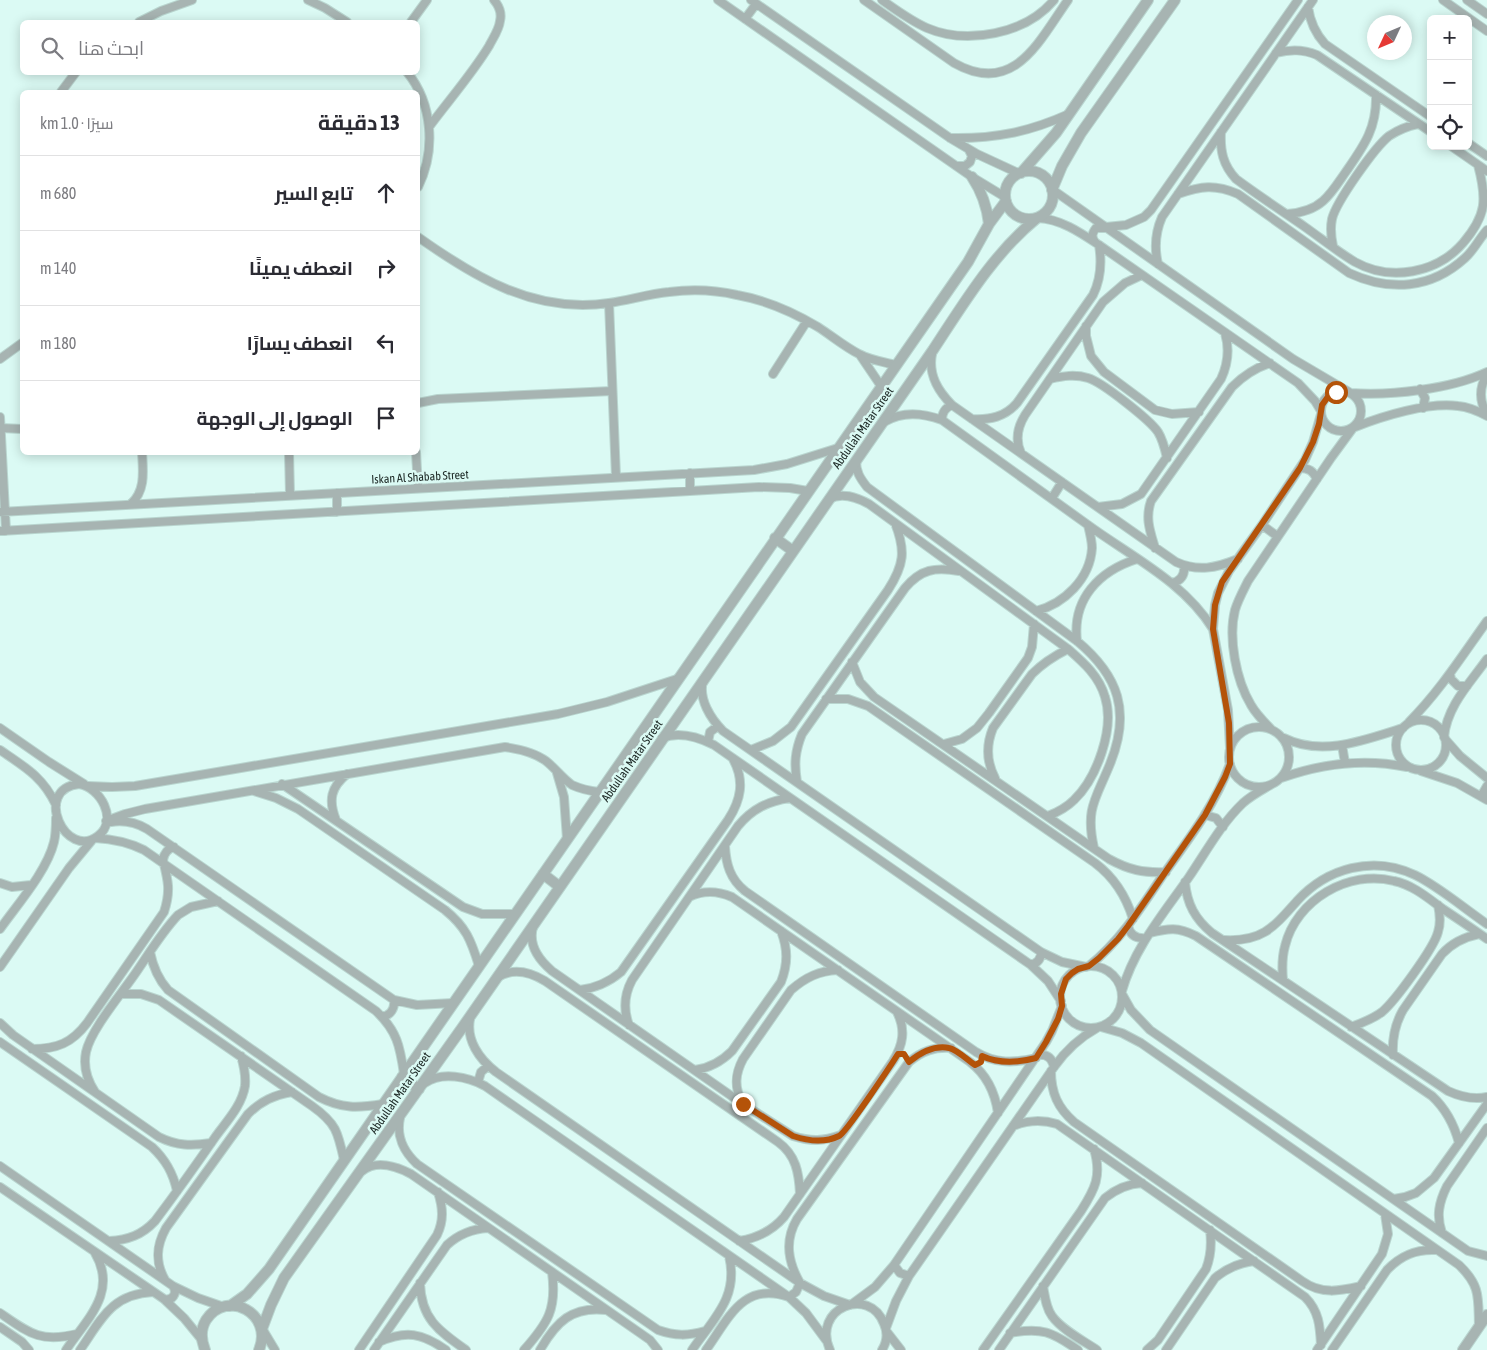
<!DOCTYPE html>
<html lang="ar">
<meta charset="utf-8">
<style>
:root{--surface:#fff;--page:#f7f7f7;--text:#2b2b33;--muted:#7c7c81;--line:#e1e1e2}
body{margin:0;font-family:"Asap Condensed",Cairo,sans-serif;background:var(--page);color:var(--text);direction:rtl}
.controls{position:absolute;right:15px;top:15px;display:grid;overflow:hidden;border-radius:8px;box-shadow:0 2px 12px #0003}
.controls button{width:45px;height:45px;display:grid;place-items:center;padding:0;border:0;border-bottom:1px solid var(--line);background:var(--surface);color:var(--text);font:25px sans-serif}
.compass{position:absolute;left:1367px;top:15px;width:45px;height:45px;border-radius:50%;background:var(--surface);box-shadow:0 2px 12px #0003;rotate:226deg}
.stop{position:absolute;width:15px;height:15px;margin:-11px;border:4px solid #b45309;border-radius:50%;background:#fff}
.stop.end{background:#b45309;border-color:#fff;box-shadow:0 1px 5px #0008}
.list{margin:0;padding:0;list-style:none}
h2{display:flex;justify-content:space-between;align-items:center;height:65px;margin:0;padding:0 20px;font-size:21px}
h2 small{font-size:16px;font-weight:400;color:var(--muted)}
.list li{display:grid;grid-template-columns:32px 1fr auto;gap:15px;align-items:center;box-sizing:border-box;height:75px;padding:0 20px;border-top:1px solid var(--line)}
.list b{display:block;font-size:19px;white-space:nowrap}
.list em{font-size:16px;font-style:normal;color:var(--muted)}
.icon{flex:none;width:28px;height:28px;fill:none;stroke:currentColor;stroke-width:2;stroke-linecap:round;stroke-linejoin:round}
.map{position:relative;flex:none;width:1487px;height:1350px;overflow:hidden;direction:ltr}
.search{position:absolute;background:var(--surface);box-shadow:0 2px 12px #0003;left:20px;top:20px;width:400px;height:55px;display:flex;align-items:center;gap:12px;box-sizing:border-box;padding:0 18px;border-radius:8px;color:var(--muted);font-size:19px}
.panel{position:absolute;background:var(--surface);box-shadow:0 2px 12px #0003;left:20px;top:90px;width:400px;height:365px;border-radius:8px;direction:rtl}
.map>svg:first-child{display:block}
</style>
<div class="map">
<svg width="1487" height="1350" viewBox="0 0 1487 1350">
<rect width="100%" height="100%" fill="#dbfaf4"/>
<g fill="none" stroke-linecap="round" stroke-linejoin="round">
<defs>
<path id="minor" d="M308 0 325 8 347 22
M718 0 972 177 1005 197
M751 0 950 138 977 154 1018 173
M864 0 954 63C1014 97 1039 41 1068 0
M882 0C896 10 911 21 927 28 967 45 1026 34 1054 0
M1443 0 1487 31
M1467 0 1487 14
M1308 7C1310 22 1315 33 1325 44L1431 117
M745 19 756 4
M139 22 161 11 192 0
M411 22 427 0
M1276 53C1291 49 1303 49 1317 55L1431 132
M407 72C433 104 436 151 418 187
M61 92 76 72
M429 127C449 100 472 74 489 46 493 38 499 30 500 21 502 13 499 6 494 0
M1221 132C1220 151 1223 165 1236 179 1259 196 1282 211 1305 227 1322 239 1338 252 1355 262 1391 282 1437 273 1463 243 1487 215 1487 199 1478 165
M950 138C994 139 1029 132 1069 114
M1468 143 1487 156
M1451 146 1487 171
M957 166H965L970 162 972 156 969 150
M1053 190 1293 359 1349 392
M1178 194C1201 186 1215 184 1238 194L1349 273C1390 292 1431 289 1465 258 1474 250 1479 239 1487 230
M1287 214C1300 213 1313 210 1323 201 1332 193 1338 183 1345 173 1363 147 1377 129 1376 95
M1038 218C1061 219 1081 233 1099 245L1298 383 1315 401 1321 411
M418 237C476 278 535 314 609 303 629 300 649 294 669 292 692 289 715 290 737 295 765 300 793 312 818 327 832 336 845 347 859 354 870 360 884 362 895 365
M1095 242C1091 237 1092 233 1096 228L1126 225 1144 217 1151 210 1298 0
M1333 246C1331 237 1330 229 1332 219 1336 202 1375 147 1389 136 1398 130 1408 126 1418 124
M1158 264C1154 247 1155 233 1162 217L1313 0
M609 303 616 477
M1086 326V336L1091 356 1104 372 1155 410 1172 414 1199 412
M932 354C928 375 938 391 952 405L1176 562C1198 572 1216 568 1238 559
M860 355 881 386
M0 359 22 343
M773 374 807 321
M1487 375C1479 387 1479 402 1487 413
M1050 379C1063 376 1075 374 1088 378 1102 382 1150 420 1158 432 1163 440 1165 449 1167 458
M1420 389 1425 398 1423 408
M1321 411a20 20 0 1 1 40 0a20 20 0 1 1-40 0Z
M1351 393C1390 396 1451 389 1487 372
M418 403 438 399 612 391
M0 417 6 531
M972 419C990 420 1005 417 1017 403L1093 295C1101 279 1102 263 1099 245
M942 420C942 412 945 408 952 405
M884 422C903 411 922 413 942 420 991 455 1039 490 1088 525 1132 557 1184 582 1213 629
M1355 427C1383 416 1428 402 1458 406 1468 407 1478 411 1487 416
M1 428 22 429
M289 452 290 495
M416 452 418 488
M1021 453C1015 440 1017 428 1025 415L1103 302 1125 283 1142 275
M856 461C856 472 860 478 867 487L1077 641C1119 676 1131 712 1110 764 1096 799 1085 808 1094 848
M1300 468C1309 468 1313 471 1317 479
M690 473V491
M1052 498 1062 482
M829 499C842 492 856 497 869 504L1068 649C1084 663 1099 676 1105 697 1115 728 1097 778 1074 800 1067 807 1058 812 1048 816
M131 504C146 490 143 471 142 452
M1098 507 1122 504 1141 494 1221 379C1228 364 1230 350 1225 333
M0 512 754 470 787 464 838 448
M337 512V493
M1262 525 1277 536
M0 531 759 487 790 488 808 491
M1155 548C1150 531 1145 518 1151 501L1232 387C1243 376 1255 368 1270 363
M1172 583C1181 581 1185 575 1184 566
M1036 611C1064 604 1090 579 1092 548 1092 541 1090 533 1088 525
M1077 641C1072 599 1099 571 1137 559
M852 662 860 682 874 697 1109 859C1129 870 1143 873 1166 872
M1450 674 1451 679 1458 686H1467
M703 681C698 699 711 719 723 731L1041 952 1062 962 1086 967
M826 699H848L868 706 1095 863C1115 878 1126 896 1133 919
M1396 745a25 25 0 1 1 50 0a25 25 0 1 1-50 0Z
M1409 722C1439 692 1462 656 1487 621
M1229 757a30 30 0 1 1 60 0a30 30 0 1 1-60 0Z
M0 728 49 762 84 784
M1271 729C1263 721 1256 714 1251 705 1236 680 1228 638 1235 610 1238 600 1243 591 1248 581L1331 458 1353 428
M1444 737C1447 706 1470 683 1487 659
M662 738C680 731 698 737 714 745L1031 965 1048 981 1061 1001
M1284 738C1322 757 1365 740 1403 728
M1445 739 1460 756 1487 778
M708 742 710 732 718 726
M944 744 962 739 977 728 989 713 1028 658 1032 647 1034 624
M1342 745 1345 763
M1230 748 1228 710 1213 629 1215 605 1218 593 1229 571 1262 525 1305 460 1313 442 1321 414
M0 750C25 767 43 777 56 805
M751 750 773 741 791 727 888 590C904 565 906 551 895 523
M1421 771 1457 783 1487 800
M557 773 564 797 567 839
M995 778C986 761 986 745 993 728L1032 674C1043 663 1054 656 1068 649
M1281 778C1323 763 1364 758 1407 767
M797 782C794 764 795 751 802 734L905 588C921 569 935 567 959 571
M79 784C100 787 119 820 98 836 66 861 32 789 79 784Z
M282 784 463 907 482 914H515
M88 786 112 787 135 786 558 714 607 702 677 679
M254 791 276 798 298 809 445 910C466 927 471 940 479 966
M1484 798 1483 793 1487 786
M1205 815 1216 818 1223 827
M336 820C328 800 331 787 347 774
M106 821 125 814 145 809 505 747C519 749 534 752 546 761 555 768 562 778 572 785 581 789 590 791 599 792
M111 822C124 820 135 822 147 829L394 1000 417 1005 453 1003
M95 838C113 839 128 842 144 850L376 1011C397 1031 400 1046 404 1074
M725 846C726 864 730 879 745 891L976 1052C995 1064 1015 1063 1036 1058
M1185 882C1187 904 1195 919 1212 933L1448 1091C1461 1097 1473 1100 1487 1097
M0 883 12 887 31 885
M689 897C704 890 717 891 732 897L970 1062C987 1075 995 1092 998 1113
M1128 926C1130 935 1136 939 1146 938
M533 927C528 945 539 960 552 971L743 1104 793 1136C812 1142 823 1141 841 1135
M0 929C17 905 47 871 54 842 56 834 56 826 56 818
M1150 933C1169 928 1178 927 1196 936L1432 1096C1446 1109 1454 1124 1459 1143
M1224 940C1262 942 1273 928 1297 901 1327 868 1373 855 1415 875 1438 886 1465 909 1487 924
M150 952C153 967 158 979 168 990L319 1097C342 1109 358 1108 383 1104
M1031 965C1038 963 1041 959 1041 952
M1089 966C1120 941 1141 908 1163 875 1189 839 1215 805 1230 764
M1060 997a31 31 0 1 1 62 0a31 31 0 1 1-62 0Z
M0 967 69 868 93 839
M498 977C513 968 530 972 545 981L778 1142C796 1155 799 1173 800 1194
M1283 980C1282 969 1282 957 1285 946 1296 900 1349 869 1394 881 1413 885 1428 898 1443 909 1458 919 1473 929 1487 939
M580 990C596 988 608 983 621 972L728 820C741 800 745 781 733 759
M1122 991C1134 948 1164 913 1189 877 1206 852 1221 824 1243 803 1252 795 1262 790 1272 784
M121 994H141L159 1000 312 1106C336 1123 338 1132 344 1160
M1122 994 1131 1010 1150 1030 1468 1251 1487 1256
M382 1017C391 1015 395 1008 394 1000
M470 1019C466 1040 479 1059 496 1072L800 1283 824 1296 850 1305
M0 1023 13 1035 159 1137C177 1146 192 1146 211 1143
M629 1025C623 1009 624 995 632 980L738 826C752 809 768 801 790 798
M1101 1027 1122 1033 1141 1043 1459 1265C1481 1286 1478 1298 1479 1326
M1351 1027C1362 1023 1373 1019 1382 1012 1395 1001 1434 948 1438 932 1441 923 1440 914 1438 905
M0 1042 152 1147C166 1160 173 1173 177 1191
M32 1049C57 1049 72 1043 87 1023L164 912C171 891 168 880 163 860 164 853 167 849 174 847
M1038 1055C1047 1054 1052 1058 1054 1067
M1393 1055C1392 1038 1395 1024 1403 1010L1442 954C1452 943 1464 937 1479 934
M695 1070C710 1068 721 1062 732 1051L781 982C788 964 788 949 781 931
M1051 1071C1051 1093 1058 1108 1074 1122L1302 1281C1322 1295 1339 1291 1361 1286
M478 1082 481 1072 488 1066
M425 1083C442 1071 468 1077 485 1086L789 1297 806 1313 826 1340
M95 1092C87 1080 83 1067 86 1052 91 1029 123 992 137 971 150 952 162 932 178 915L191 907 218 901
M742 1102C734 1087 735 1074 743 1059L791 990C806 977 819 971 838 970
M400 1118C396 1136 404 1152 417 1164L658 1330C675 1336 688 1336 705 1331
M1013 1126C1028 1120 1041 1119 1057 1124L1305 1297C1319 1311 1320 1326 1321 1345
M0 1166 173 1286 198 1298 224 1307
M362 1171C376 1160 396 1166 411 1174L640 1333 650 1340 658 1350
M0 1187 164 1299 184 1318 202 1340
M1394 1199 1405 1197 1416 1193 1434 1178 1487 1104
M1442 1233C1436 1216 1439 1202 1447 1186L1487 1128
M109 1241C128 1240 142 1235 155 1221 176 1193 196 1165 216 1136 227 1121 242 1105 245 1086 246 1076 244 1066 241 1056
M739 1241C758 1238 772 1231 784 1217L893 1061C903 1045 906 1030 897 1012
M894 1265 900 1273 909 1276
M165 1280C155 1262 156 1246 166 1228L248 1114C261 1101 274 1095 292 1092
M420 1283C421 1319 439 1331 466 1350
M1043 1286C1045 1297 1046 1308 1052 1316 1062 1330 1084 1341 1097 1350
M164 1299C172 1301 178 1294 173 1286
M852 1304 875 1287 894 1265 1046 1042 1052 1031 1062 1006
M0 1313C29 1333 40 1343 77 1334
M0 1327 22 1342 29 1350
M886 1328 896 1301 909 1276 1054 1067C1066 1050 1079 1038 1097 1028
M263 1330 275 1350
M887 1332 901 1350
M1010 1333C1042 1327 1052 1332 1078 1350
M379 1342C406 1330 422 1333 446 1350
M66 1350C87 1319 118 1292 95 1253
M80 1350C101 1320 111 1294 153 1292
M359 1350 437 1235C444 1220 443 1208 438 1192
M374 1350 447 1245C459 1234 472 1229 488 1228
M524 1350C548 1323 557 1309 552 1272
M540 1350C556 1322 572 1306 606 1310
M692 1350C714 1318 739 1297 729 1256
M706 1350C729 1318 743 1281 789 1297L796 1292 800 1283C788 1262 784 1241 797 1219L909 1062C922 1051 934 1047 951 1048
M830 1350C811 1308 870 1285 884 1324 888 1333 887 1342 882 1350
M983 1350 1081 1211C1095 1189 1102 1176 1094 1149
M999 1350 1105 1198C1116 1189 1127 1184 1142 1183
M1147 1350 1158 1340 1206 1269C1211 1256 1212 1245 1210 1230
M1166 1350 1215 1278C1227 1268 1238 1263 1254 1261
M1317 1350 1382 1254 1388 1234 1385 1214
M1332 1350 1387 1270C1401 1255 1416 1249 1436 1250"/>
<path id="tertiary" d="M1005 195a24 24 0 1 1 48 0a24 24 0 1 1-48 0Z
M1021 173 1056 133 1148 0
M972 177C982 192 987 206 989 224
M1052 190 1062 166 1081 133 1175 0
M775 538 793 551
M543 874 560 887
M402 1077 419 1089
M230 1306 247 1294 269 1269 968 262 989 224 1006 201
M262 1329 271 1305 284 1278 462 1028 933 350C964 303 993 254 1037 218
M205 1350C201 1340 200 1330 206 1320 227 1288 274 1314 259 1350
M1463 1350 1487 1315"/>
</defs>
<use href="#minor" stroke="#b9d5cf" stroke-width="10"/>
<use href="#tertiary" stroke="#b9d5cf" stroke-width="12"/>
<use href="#minor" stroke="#a7b4b2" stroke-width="8"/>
<use href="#tertiary" stroke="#a7b4b2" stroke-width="10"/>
</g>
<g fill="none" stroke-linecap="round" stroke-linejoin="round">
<path stroke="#b45309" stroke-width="6" d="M743 1104 793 1136C808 1141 825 1143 839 1136 846 1133 891 1065 898 1054H904L909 1062C920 1053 934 1045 949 1048 956 1049 969 1061 975 1065L981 1062 982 1056C999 1064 1017 1063 1036 1058L1046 1042 1058 1019 1062 1006 1061 994 1066 979 1072 973 1078 969 1089 966 1099 958 1118 939 1128 926 1205 815 1225 777 1230 764 1229 723 1213 629 1215 605 1222 582 1300 468 1313 442 1319 424 1322 405 1330 394 1336 392"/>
</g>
<g text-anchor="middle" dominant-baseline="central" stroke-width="5" stroke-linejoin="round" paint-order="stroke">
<g font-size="12" fill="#202c29" stroke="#dbfaf4">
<text transform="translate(863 428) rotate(-55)">Abdullah Matar Street</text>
<text transform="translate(420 477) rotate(-3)">Iskan Al Shabab Street</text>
<text transform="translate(632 761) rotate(-55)">Abdullah Matar Street</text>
<text transform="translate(400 1093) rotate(-55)">Abdullah Matar Street</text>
</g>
</g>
</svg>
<div class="controls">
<button>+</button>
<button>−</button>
<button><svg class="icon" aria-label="locate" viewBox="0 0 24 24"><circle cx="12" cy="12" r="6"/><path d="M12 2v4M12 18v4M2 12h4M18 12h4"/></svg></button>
</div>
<svg class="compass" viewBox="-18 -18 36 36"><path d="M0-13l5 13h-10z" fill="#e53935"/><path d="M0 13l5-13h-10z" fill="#7c7c81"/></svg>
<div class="stop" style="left:1336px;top:392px"></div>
<div class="stop end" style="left:743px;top:1104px"></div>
<div class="search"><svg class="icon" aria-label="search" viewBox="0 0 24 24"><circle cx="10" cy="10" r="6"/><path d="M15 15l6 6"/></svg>ابحث هنا</div>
<section class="panel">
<h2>13 دقيقة<small>سيرًا · 1.0 km</small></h2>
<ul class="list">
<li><svg class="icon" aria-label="ahead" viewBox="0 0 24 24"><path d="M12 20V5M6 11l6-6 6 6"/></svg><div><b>تابع السير</b></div><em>680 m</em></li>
<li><svg class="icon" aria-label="right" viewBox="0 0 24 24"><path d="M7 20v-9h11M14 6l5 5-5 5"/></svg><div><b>انعطف يمينًا</b></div><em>140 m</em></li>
<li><svg class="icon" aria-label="left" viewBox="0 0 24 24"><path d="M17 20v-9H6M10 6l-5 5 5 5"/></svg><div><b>انعطف يسارًا</b></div><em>180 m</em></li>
<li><svg class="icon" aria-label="arrive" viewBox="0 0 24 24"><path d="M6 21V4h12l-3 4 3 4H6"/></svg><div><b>الوصول إلى الوجهة</b></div></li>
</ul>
</section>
</div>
